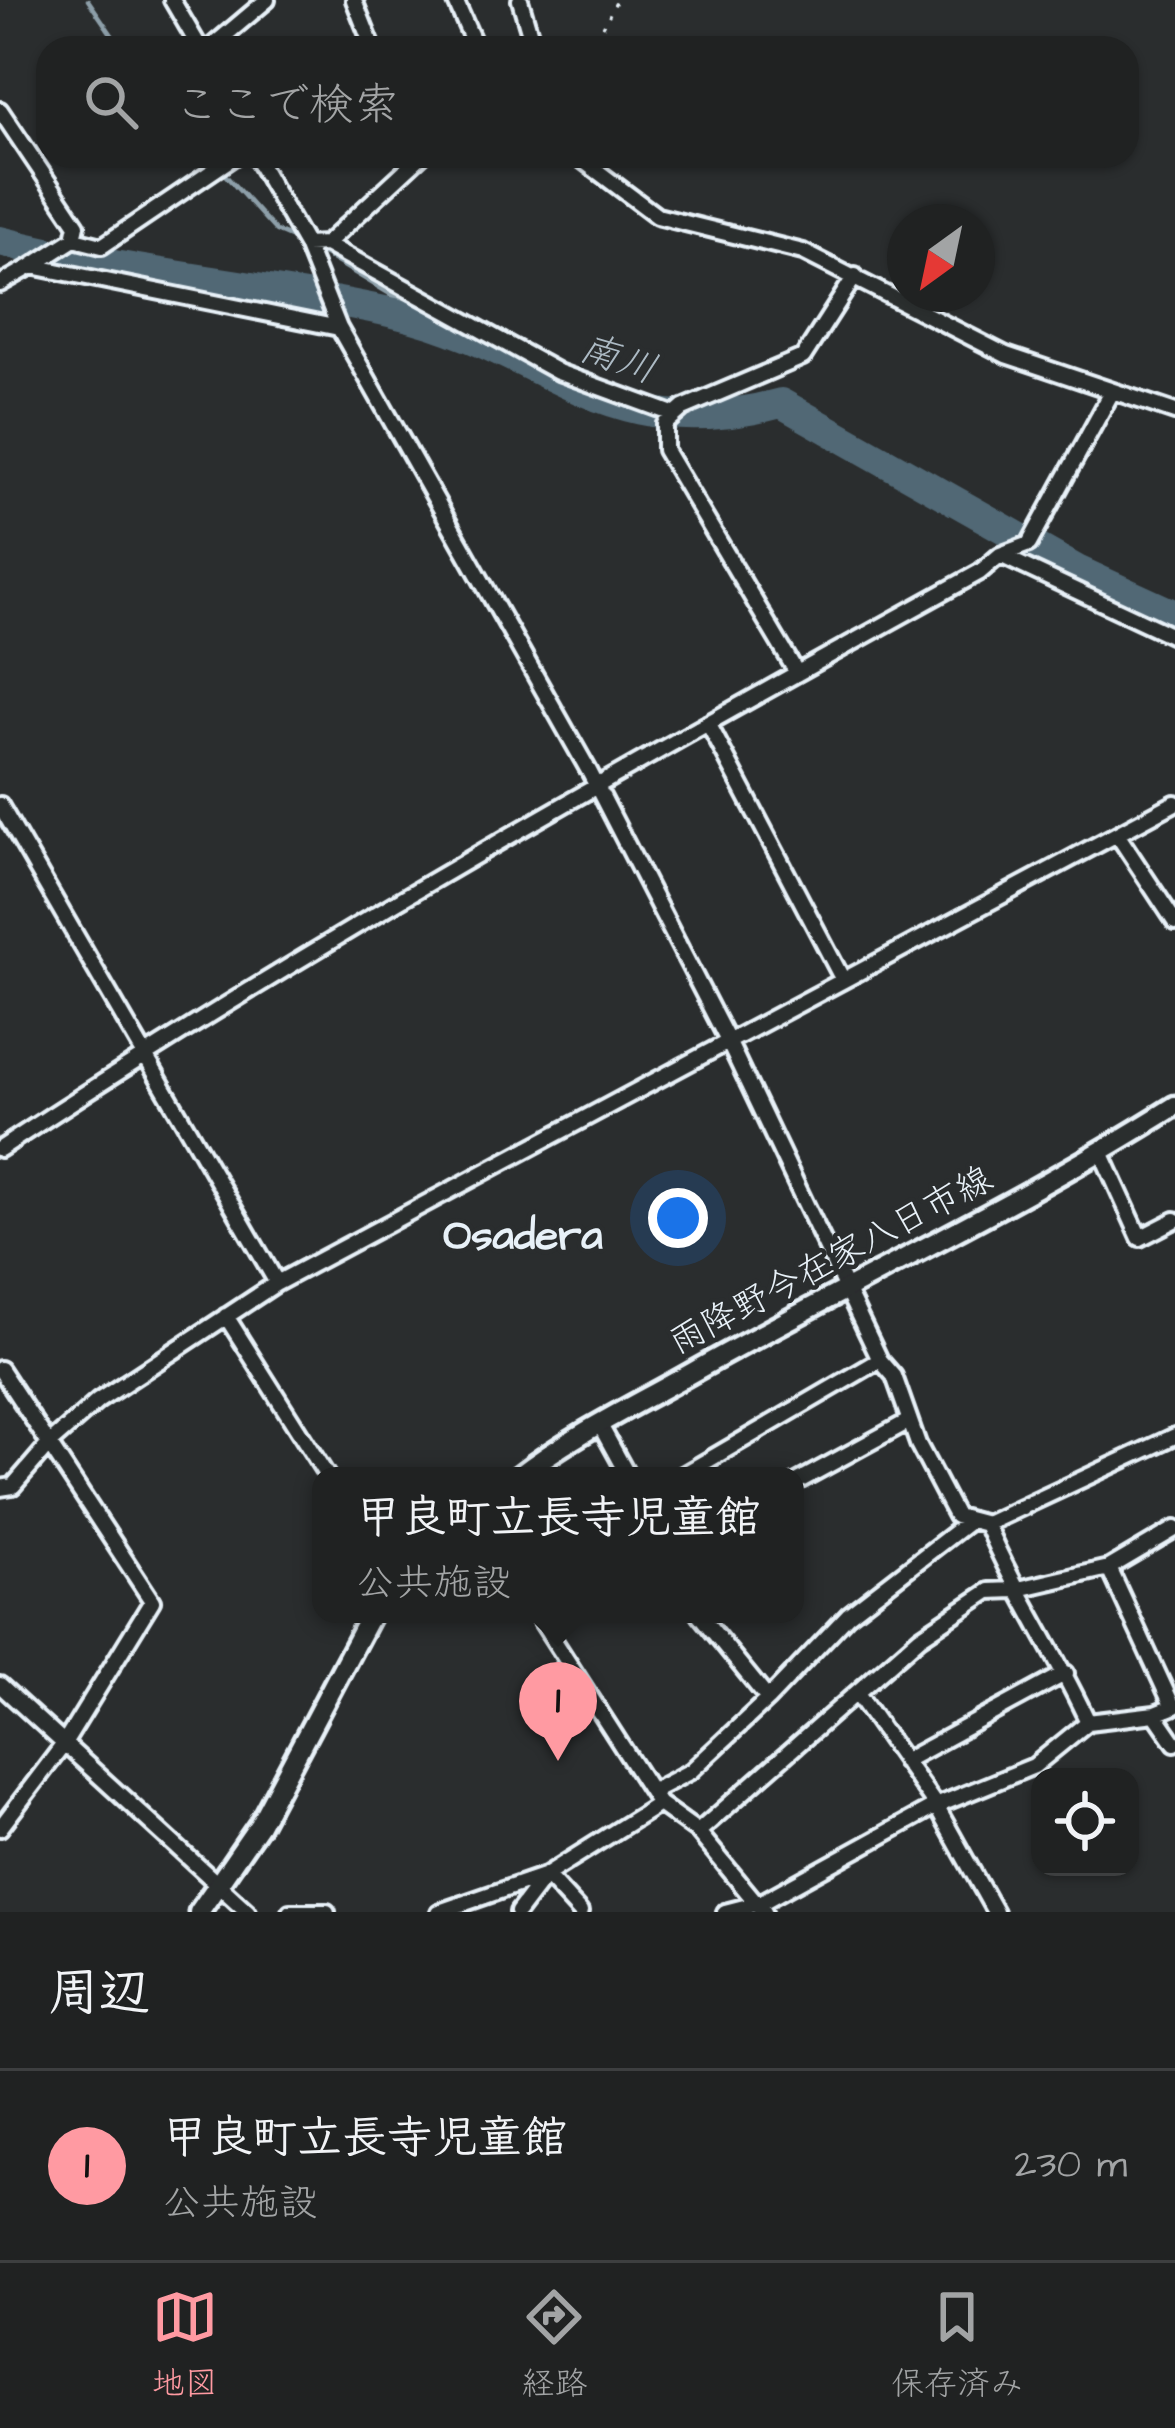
<!DOCTYPE html>
<html lang="ja">
<meta charset="utf-8">
<style>
:root{--surface:#202222;--page:#282a2a;--text:#f1f3f6;--muted:#a2a4a5;--line:#3d3f40;--accent:#ff9aa2}
body{margin:0;font-family:"Architects Daughter","Klee One",sans-serif;background:var(--page);color:var(--text)}
.controls{position:absolute;right:36px;bottom:36px;display:grid;overflow:hidden;border-radius:24px;box-shadow:0 3px 9px #0004}
.controls button{width:108px;height:108px;display:grid;place-items:center;padding:0;border:0;border-bottom:3px solid var(--line);background:var(--surface);color:var(--text);font:60px sans-serif}
.compass{position:absolute;left:887px;top:204px;width:108px;height:108px;border-radius:50%;background:var(--surface);box-shadow:0 3px 9px #0004;rotate:213deg}
.you{position:absolute;left:678px;top:1218px;width:42px;height:42px;margin:-30px;border:9px solid #fff;border-radius:50%;background:#1a73e8;box-shadow:0 0 0 18px #1a73e833}
.badge{display:grid;place-items:center;width:78px;height:78px;border-radius:50%;background:var(--accent);color:#111;font-size:39px;font-weight:700}
.pin{position:absolute;translate:-50% -99px;filter:drop-shadow(0 3px 6px #0008)}
.pin::after{content:'';position:absolute;top:63px;width:42px;height:36px;background:inherit;clip-path:polygon(0 0,100% 0,50% 100%)}
.popup{position:absolute;left:312px;top:1467px;width:492px;height:156px;box-sizing:border-box;display:grid;place-content:center;border-radius:24px;background:var(--surface);filter:drop-shadow(0 3px 9px #0005);font-size:39px;white-space:nowrap;color:var(--muted)}
.popup b{font-size:45px;color:var(--text)}
.popup::after{content:'';position:absolute;left:50%;top:100%;margin-left:-24px;border:24px solid transparent;border-top-color:var(--surface)}
.list{margin:0;padding:0;list-style:none}
h2{display:flex;justify-content:space-between;align-items:center;height:156px;margin:0;padding:0 48px;font-size:51px}
h2 small{font-size:39px;font-weight:400;color:var(--muted)}
.list li{display:grid;grid-template-columns:78px 1fr auto;gap:36px;align-items:center;box-sizing:border-box;height:192px;padding:0 48px;border-top:3px solid var(--line)}
.list b{display:block;font-size:45px;white-space:nowrap}
.list p{margin:0;font-size:39px;white-space:nowrap;color:var(--muted)}
.list em{font-size:39px;font-style:normal;color:var(--muted)}
.icon{flex:none;width:66px;height:66px;fill:none;stroke:currentColor;stroke-width:2;stroke-linecap:round;stroke-linejoin:round}
.map{position:relative;flex:none;width:1175px;height:1912px;overflow:hidden}
.search{position:absolute;background:var(--surface);box-shadow:0 3px 9px #0004;left:36px;right:36px;top:36px;height:132px;display:flex;align-items:center;gap:30px;box-sizing:border-box;padding:0 42px;border-radius:36px;color:var(--muted);font-size:45px}
.sheet{height:348px;background:var(--surface)}
nav{display:flex;justify-content:space-around;align-items:center;box-sizing:border-box;height:168px;border-top:3px solid var(--line);background:var(--surface);font-size:33px;color:var(--muted)}
nav a{display:grid;justify-items:center;gap:6px}
nav .on{color:var(--accent)}
.map>svg:first-child{display:block}
</style>
<div class="map">
<svg width="1175" height="1912" viewBox="0 0 1175 1912">
<rect width="100%" height="100%" fill="#2a2d2e"/>
<filter id="ink" filterUnits="userSpaceOnUse"><feTurbulence type="fractalNoise" baseFrequency=".00833" numOctaves="2"/><feDisplacementMap in="SourceGraphic" scale="24" xChannelSelector="R" yChannelSelector="G"/><feConvolveMatrix kernelMatrix="1 2 1 2 8 2 1 2 1" color-interpolation-filters="sRGB"/></filter>
<g filter="url(#ink)">
<g fill="none" stroke-linecap="round" stroke-linejoin="round">
<path stroke="#8d9fa9" stroke-width="4.5" d="M88 0 121 48
M208 156 276 231 299 241
M315 249 442 325"/>
<path stroke="#516875" stroke-width="30" d="M0 241C129 274 264 284 394 313 548 348 603 451 781 403L1079 571 1175 615"/>
<defs>
<path id="minor" d="M172 0 200 48
M354 0 373 48
M455 0 476 48
M520 0 534 48
M210 48 267 0
M0 110 77 225 74 239
M255 156 306 245 339 328 589 771 728 1041 880 1360 894 1376 918 1444 956 1516 986 1524 1175 1436
M577 156 657 216 803 252 1006 355 1175 412
M326 244 421 156
M306 245 326 244 558 372 673 414
M32 266 74 239 102 246 235 156
M0 284 32 266 339 328
M1000 555 1175 637
M797 673 665 450V424L683 408 803 357 855 276
M708 723 843 980
M0 805 277 1283
M1117 834 1175 922
M0 1149C316 940 648 755 980 572L1000 555 1029 544 1112 392
M1101 1152 1140 1238 1175 1220
M226 1316 327 1476
M0 1369 152 1601 64 1744 0 1828
M600 1425 628 1476
M681 1476 880 1360
M795 1483 909 1421
M0 1488 13 1486 50 1443 98 1401 277 1283 1175 803
M986 1524C1015 1593 1057 1654 1088 1722
M1109 1568 1175 1529
M537 1614 659 1804 698 1832 764 1912
M699 1614 768 1699 848 1615 971 1520
M0 1685 248 1912
M857 1693 936 1806 995 1912
M1155 1714 1175 1743
M904 1761 1066 1673
M653 1791 691 1771 768 1699
M698 1832 920 1637 989 1591 1014 1590 1109 1568 1173 1707
M290 1912H327
M439 1912 546 1875 580 1912
M518 1912 546 1875 659 1804
M725 1912 760 1903 936 1806 1034 1766 1088 1722 1155 1714 1175 1706"/>
<path id="secondary" d="M519 1476C572 1435 635 1405 693 1372 853 1282 1020 1204 1175 1106
M199 1912 259 1825 371 1614"/>
</defs>
<use href="#minor" stroke="#e8f1f8" stroke-width="22"/>
<use href="#secondary" stroke="#e8f1f8" stroke-width="27"/>
<path stroke="#e8f1f8" stroke-width="3" stroke-dasharray="3 9" stroke-linecap="butt" d="M592 48 617 0"/>
<use href="#minor" stroke="#2a2d2e" stroke-width="14"/>
<use href="#secondary" stroke="#2a2d2e" stroke-width="18"/>
</g>
</g>
<g text-anchor="middle" dominant-baseline="central" stroke-width="9" stroke-linejoin="round" paint-order="stroke">
<g font-size="36" fill="#e8f1f8" stroke="#2a2d2e">
<text transform="translate(831 1261) rotate(-28)">雨降野今在家八日市線</text>
</g>
<g font-size="39" font-style="italic" fill="#acbac4" stroke="#2a2d2e">
<text transform="translate(618 360) rotate(19)">南川</text>
</g>
<g font-size="42" font-weight="bold" fill="#e8f1f8" stroke="#2a2d2e">
<text x="523" y="1237">Osadera</text>
</g>
</g>
</svg>
<div class="controls">
<button><svg class="icon" aria-label="locate" viewBox="0 0 24 24"><circle cx="12" cy="12" r="6"/><path d="M12 2v4M12 18v4M2 12h4M18 12h4"/></svg></button>
</div>
<svg class="compass" viewBox="-18 -18 36 36"><path d="M0-13l5 13h-10z" fill="#e53935"/><path d="M0 13l5-13h-10z" fill="#a2a4a5"/></svg>
<div class="you"></div>
<div class="pin badge" style="left:558px;top:1761px">1</div>
<div class="popup"><b>甲良町立長寺児童館</b>公共施設</div>
<div class="search"><svg class="icon" aria-label="search" viewBox="0 0 24 24"><circle cx="10" cy="10" r="6"/><path d="M15 15l6 6"/></svg>ここで検索</div>
</div>
<section class="sheet">
<h2>周辺<small></small></h2>
<ul class="list">
<li><span class="badge">1</span><div><b>甲良町立長寺児童館</b><p>公共施設</p></div><em>230 m</em></li>
</ul>
</section>
<nav>
<a class="on"><svg class="icon" aria-label="map" viewBox="0 0 24 24"><path d="M3 6l6-2 6 2 6-2v14l-6 2-6-2-6 2zM9 4v14M15 6v14"/></svg>地図</a>
<a><svg class="icon" aria-label="directions" viewBox="0 0 24 24"><path d="M12 3l9 9-9 9-9-9zM9 14v-3h6M13 9l2 2-2 2"/></svg>経路</a>
<a><svg class="icon" aria-label="saved" viewBox="0 0 24 24"><path d="M7 4h10v16l-5-4-5 4z"/></svg>保存済み</a>
</nav>
